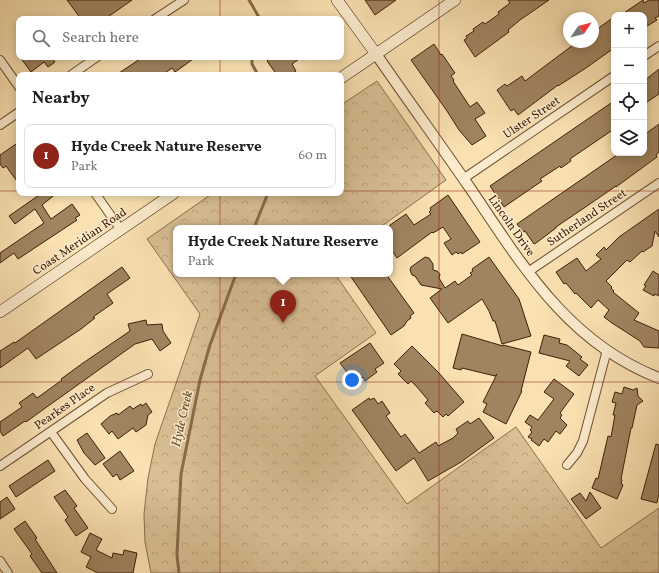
<!DOCTYPE html>
<meta charset="utf-8">
<style>
:root{--surface:#fff;--page:#f6f6f6;--text:#202124;--muted:#757577;--line:#e0e0e0;--accent:#8f2418}
body{margin:0;font-family:Vollkorn,serif;background:var(--page);color:var(--text)}
.controls{position:absolute;right:12px;top:12px;display:grid;overflow:hidden;border-radius:8px;box-shadow:0 2px 10px #0003}
.controls button{width:36px;height:36px;display:grid;place-items:center;padding:0;border:0;border-bottom:1px solid var(--line);background:var(--surface);color:var(--text);font:20px sans-serif}
.compass{position:absolute;left:563px;top:12px;width:36px;height:36px;border-radius:50%;background:var(--surface);box-shadow:0 2px 10px #0003;rotate:55deg}
.you{position:absolute;left:352px;top:380px;width:14px;height:14px;margin:-10px;border:3px solid #fff;border-radius:50%;background:#1a73e8;box-shadow:0 0 0 6px #1a73e833}
.badge{display:grid;place-items:center;width:26px;height:26px;border-radius:50%;background:var(--accent);color:#fff;font-size:13px;font-weight:700}
.pin{position:absolute;translate:-50% -33px;filter:drop-shadow(0 1px 2px #0008)}
.pin::after{content:'';position:absolute;top:21px;width:14px;height:12px;background:inherit;clip-path:polygon(0 0,100% 0,50% 100%)}
.popup{position:absolute;left:173px;top:225px;width:220px;height:52px;box-sizing:border-box;display:grid;place-content:center;border-radius:8px;background:var(--surface);filter:drop-shadow(0 1px 3px #0005);font-size:13px;white-space:nowrap;color:var(--muted)}
.popup b{font-size:15px;color:var(--text)}
.popup::after{content:'';position:absolute;left:50%;top:100%;margin-left:-8px;border:8px solid transparent;border-top-color:var(--surface)}
.list{margin:0;padding:0;list-style:none}
h2{display:flex;justify-content:space-between;align-items:center;height:52px;margin:0;padding:0 16px;font-size:17px}
h2 small{font-size:13px;font-weight:400;color:var(--muted)}
.list li{display:grid;grid-template-columns:26px 1fr auto;gap:12px;align-items:center;box-sizing:border-box;height:64px;margin:0 8px 8px;padding:0 8px;border:1px solid var(--line);border-radius:8px}
.list b{display:block;font-size:15px;white-space:nowrap}
.list p{margin:0;font-size:13px;white-space:nowrap;color:var(--muted)}
.list em{font-size:13px;font-style:normal;color:var(--muted)}
.icon{flex:none;width:22px;height:22px;fill:none;stroke:currentColor;stroke-width:2;stroke-linecap:round;stroke-linejoin:round}
.map{position:relative;flex:none;width:659px;height:573px;overflow:hidden}
.search{position:absolute;background:var(--surface);box-shadow:0 2px 10px #0003;left:16px;top:16px;width:328px;height:44px;display:flex;align-items:center;gap:10px;box-sizing:border-box;padding:0 14px;border-radius:8px;color:var(--muted);font-size:15px}
.panel{position:absolute;background:var(--surface);box-shadow:0 2px 10px #0003;left:16px;top:72px;width:328px;height:124px;border-radius:8px}
.map>svg:first-child{display:block}
</style>
<div class="map">
<svg width="659" height="573" viewBox="0 0 659 573">
<defs>
<pattern id="park-crowns" width="20" height="18" patternUnits="userSpaceOnUse"><rect width="20" height="18" fill="#dac095"/><path d="M2 6a3 3 0 1 1 6 0M12 15a3 3 0 1 1 6 0" fill="none" stroke="#bca57f"/></pattern>
</defs>
<rect width="100%" height="100%" fill="#fae1b2"/>
<filter id="stains"><feTurbulence type="fractalNoise" baseFrequency=".005" numOctaves="4"/><feColorMatrix values="0 0 0 0 .2 0 0 0 0 .09 0 0 0 0 .02 0 0 0 .5 -.17"/></filter>
<radialGradient id="worn" r=".72"><stop offset=".6" stop-color="#630" stop-opacity="0"/><stop offset="1" stop-color="#630" stop-opacity=".3"/></radialGradient>
<path fill="url(#park-crowns)" stroke="#8c704e" d="M377 81 446 180 379 228H176V274H335L376 333 315 376 407 504 516 427 601 548 659 508V573H151L145 542 144 514 148 478 155 444 200 314 147 239 213 193H341V105Z"/>
<g fill="none" stroke-linecap="round" stroke-linejoin="round">
<path stroke="#896c4b" stroke-width="3" d="M249 0 260 19
M252 57V64L258 75
M254 228 268 193
M179 573 177 555 181 474 200 380 210 345 236 274"/>
</g>
<path fill="#a08460" stroke="#3f2007" d="M67 0H132L105 19H81Z
M365 0H396L375 15Z
M508 0H549L520 20 508 30 509 32 475 57 464 40 467 38 466 36 474 31 473 29 483 22 485 24 499 14 498 12 510 3Z
M643 0 644 3 649 0H659V16L655 18 657 20 644 28V15H621Z
M614 17V48L586 68 558 86V85L518 115 514 109 511 111 497 90 505 84 507 86 522 76 525 81 577 42H593V32Z
M434 44 441 55 442 54 455 73 451 76 454 80 453 81 470 107 477 102 485 113 475 119 486 136 472 145 459 130 447 111 411 60Z
M20 57H51L55 62 48 67 44 62 31 72Z
M143 57H196L175 72 172 68 162 75H116Z
M272 57H302L292 64 296 71 290 75H277L267 61Z
M659 69V94L644 104V81Z
M614 101V129L570 159 571 161 561 168 560 166 540 179 542 181 504 207 490 186Z
M659 124V152L656 155 657 157 616 187V186L587 206 556 227V228L536 243 534 244 525 231 523 232 517 224 614 157 620 153H644V135Z
M19 142V184L6 166 3 168 0 164V155Z
M42 193H57L42 205 51 219 72 204 80 215 75 218 77 220 18 259 14 253 0 263V253L44 223 35 209 15 224 9 216Z
M448 195 480 242 462 254 461 252 458 254 456 252 452 255 444 243 451 239 443 227 433 233 432 232 397 258 393 252 390 255V225L406 214 414 225 431 214 429 212 431 210 430 208Z
M659 209V237L655 231 652 246 643 252 642 251 630 262 627 260 606 281 612 287 611 288 614 291 613 292 639 313 634 320 659 331V348L644 347 640 341 612 323 604 317 609 310 598 300 591 308 576 293 575 294 566 283 564 284 556 272 577 258 586 271 601 259 596 255 604 247 606 250 619 237Z
M425 257 429 258 433 264V270L437 271 440 274 439 278 445 288 455 281 458 285 472 275 470 273 473 271 472 269 489 257 519 299 531 336 502 344 495 321H493L489 311 482 299 448 323 430 298 442 289 421 285 415 276 412 275 410 270 411 267Z
M122 267 130 278 107 294 113 303 93 317 95 318 81 329 36 359 28 348 0 368V351L14 342 15 343Z
M653 271 659 275V296L655 294 654 296 643 290 646 286 644 285Z
M349 274H386L414 313 410 316 411 318 407 321 404 326 391 335Z
M146 320 147 325 162 324 163 331 171 343 160 351 152 339 135 344 44 409 26 422 25 421 3 436 0 431V422L22 407 19 403 33 393 37 398 62 380 61 379 83 363 130 331 128 324Z
M462 334 503 346V345L531 352 521 391H522L506 424 483 412 487 404 483 402 497 374 495 376 462 368 461 370 453 368Z
M544 335 560 339 559 343 567 345 582 357 580 359 588 365 579 376 566 366 570 361 539 353Z
M370 343 384 363 375 369 377 372 365 381 363 377 357 382 354 378 352 379 340 363Z
M412 346 439 373 464 402 448 416 446 414 443 417 437 411 434 413 425 403 428 400 417 387 411 381 408 384 398 374 401 371 394 364Z
M554 379 574 394 560 413 562 415 560 418 567 425 560 434 556 431 548 442 544 439 539 446 531 440 532 439 528 437 532 432 530 430 532 427 525 422 530 415 538 420 554 399 544 392Z
M624 387 633 390 637 388 638 396 643 401 637 405 632 428H631L621 479 622 480 621 484 623 485 617 499 592 488 596 478 598 479 608 436 611 437 615 415H613L616 403 612 402 615 392 622 394Z
M369 398 370 400 374 398 378 404 382 401 390 413 386 416 401 437 405 434 419 453 436 442 438 446 453 438 458 433 456 429 468 421 470 424 479 418 494 438 461 462 428 481 414 458 396 471 358 418 352 410Z
M146 403 152 412 148 415 146 425 136 432 133 428 118 439 112 431 109 434 101 424 110 416 117 413 118 415 130 406 133 409 141 404 142 406Z
M87 433 105 458 95 465 84 453 77 440Z
M656 444 659 445V493L657 503 641 499Z
M120 451 134 471 120 480 117 474 113 477 103 464Z
M48 460 55 471 16 497 9 486Z
M65 490 77 506 74 508 88 528 76 536 65 520 68 517 54 497Z
M590 492 601 508 586 519 571 499 580 493 586 501Z
M7 497 15 509 0 519V502Z
M25 521 37 538 35 539 57 573H42L30 556 32 554 14 529Z
M90 533 102 539 96 550 112 558 113 553 123 555 124 550 137 553 133 573H98L86 567 91 557 81 552Z"/>
<g fill="none" stroke-linecap="round" stroke-linejoin="round">
<defs>
<path id="minor" d="M155 19 184 0
M644 56 659 46
M0 60 19 87
M71 75 97 57
M0 125 19 112
M463 179 614 76
M95 193 121 230
M528 272 659 183
M51 432 85 479 112 509
M567 465 577 453 583 441 607 350
M0 466 107 393 148 374
M0 561 8 573"/>
<path id="tertiary" d="M376 54C407 99 439 143 470 188 522 265 568 343 659 378"/>
<path id="secondary" d="M337 0 376 54
M341 78 455 0
M0 312 174 193"/>
</defs>
<use href="#minor" stroke="#6e5032" stroke-width="10"/>
<use href="#tertiary" stroke="#6e5032" stroke-width="12"/>
<use href="#secondary" stroke="#3f2007" stroke-width="12"/>
<use href="#minor" stroke="#fceccd" stroke-width="8"/>
<use href="#tertiary" stroke="#fceccd" stroke-width="10"/>
<use href="#secondary" stroke="#fceccd" stroke-width="11"/>
</g>
<path fill="none" stroke="#8f2418" stroke-width="1" stroke-opacity="0.55" d="M220 0V19M439 0V573M220 57V75M0 191H19M341 191H659M220 193V573M0 382H659"/>
<g text-anchor="middle" dominant-baseline="central" stroke-width="3" stroke-linejoin="round" paint-order="stroke">
<g font-size="12" fill="#3f2007" stroke="#fceccd">
<text transform="translate(532 118) rotate(-34)">Ulster Street</text>
<text transform="translate(587 218) rotate(-34)">Sutherland Street</text>
<text transform="translate(511 226) rotate(55)">Lincoln Drive</text>
<text transform="translate(80 242) rotate(-34)">Coast Meridian Road</text>
<text transform="translate(65 407) rotate(-35)">Pearkes Place</text>
</g>
<g font-size="13" font-style="italic" fill="#6a4c2f" stroke="#fceccd">
<text transform="translate(183 419) rotate(-77)">Hyde Creek</text>
</g>
</g>
<rect width="100%" height="100%" filter="url(#stains)"/>
<rect width="100%" height="100%" fill="url(#worn)"/>
</svg>
<div class="controls">
<button>+</button>
<button>−</button>
<button><svg class="icon" aria-label="locate" viewBox="0 0 24 24"><circle cx="12" cy="12" r="6"/><path d="M12 2v4M12 18v4M2 12h4M18 12h4"/></svg></button>
<button><svg class="icon" aria-label="layers" viewBox="0 0 24 24"><path d="M12 4l9 5-9 5-9-5zM3 14l9 5 9-5"/></svg></button>
</div>
<svg class="compass" viewBox="-18 -18 36 36"><path d="M0-13l5 13h-10z" fill="#e53935"/><path d="M0 13l5-13h-10z" fill="#757577"/></svg>
<div class="you"></div>
<div class="pin badge" style="left:283px;top:323px">1</div>
<div class="popup"><b>Hyde Creek Nature Reserve</b>Park</div>
<div class="search"><svg class="icon" aria-label="search" viewBox="0 0 24 24"><circle cx="10" cy="10" r="6"/><path d="M15 15l6 6"/></svg>Search here</div>
<section class="panel">
<h2>Nearby<small></small></h2>
<ul class="list">
<li><span class="badge">1</span><div><b>Hyde Creek Nature Reserve</b><p>Park</p></div><em>60 m</em></li>
</ul>
</section>
</div>
